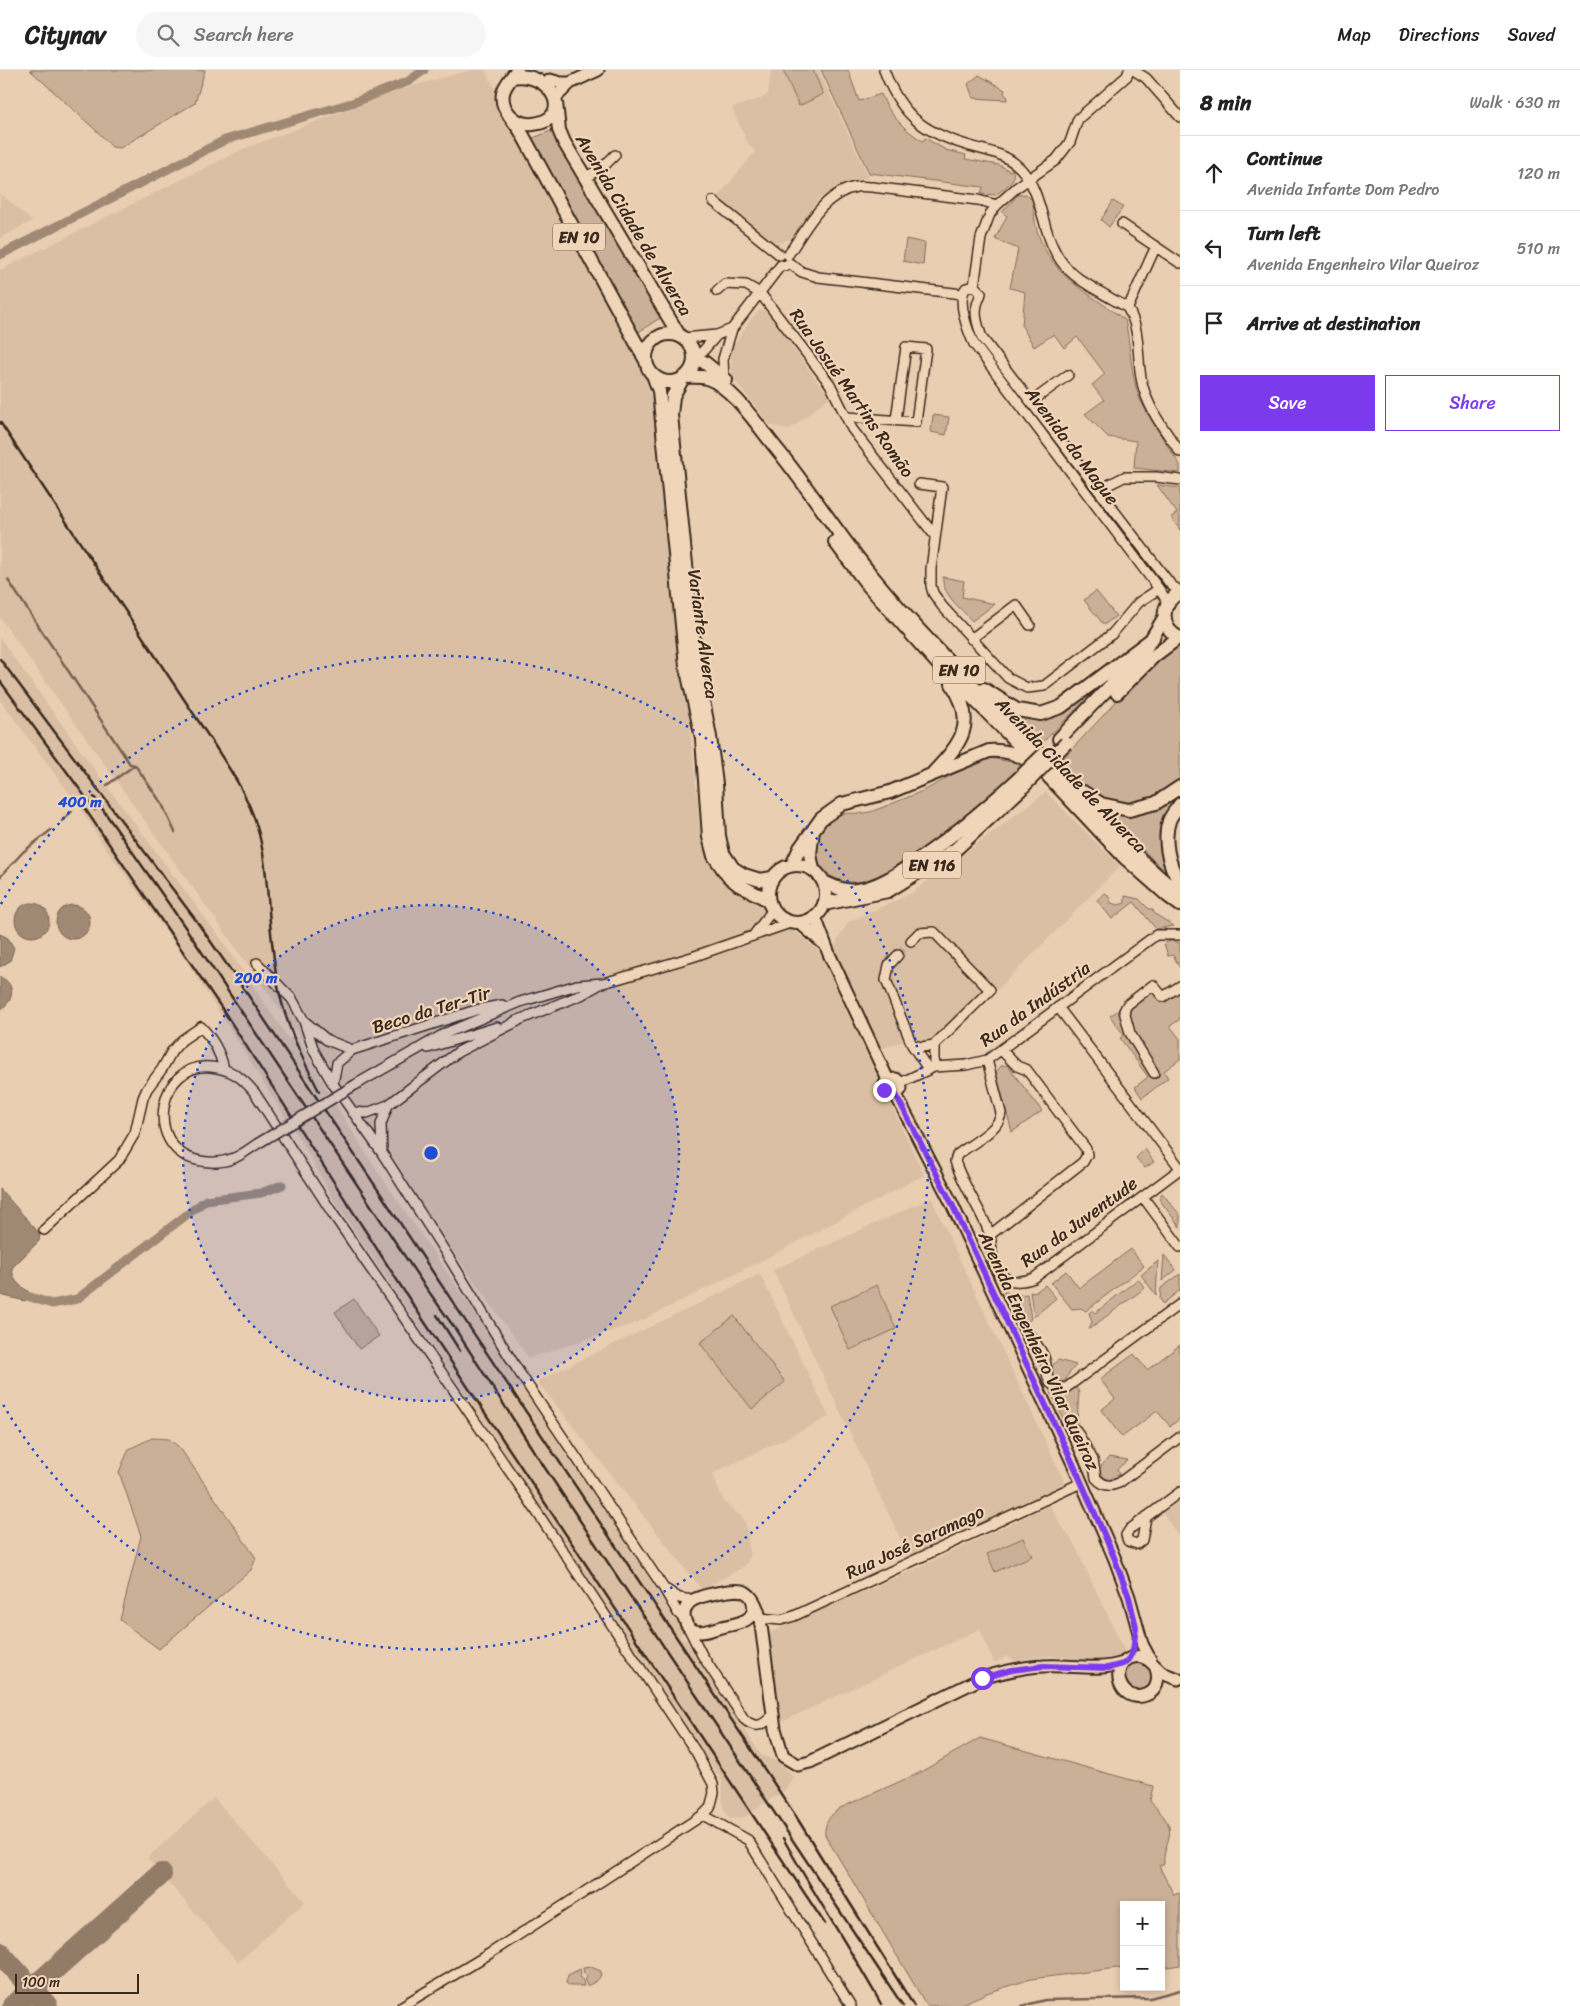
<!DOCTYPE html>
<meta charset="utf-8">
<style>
:root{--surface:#fff;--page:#f6f6f6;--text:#222;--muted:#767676;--line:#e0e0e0;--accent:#7c3aed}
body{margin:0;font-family:Sriracha,sans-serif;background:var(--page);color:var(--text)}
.controls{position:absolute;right:15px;bottom:15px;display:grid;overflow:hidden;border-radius:0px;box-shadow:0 2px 8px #0003}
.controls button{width:45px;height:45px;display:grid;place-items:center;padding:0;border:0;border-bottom:1px solid var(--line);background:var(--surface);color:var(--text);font:25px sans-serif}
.scale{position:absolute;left:15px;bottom:12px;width:124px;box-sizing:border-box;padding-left:5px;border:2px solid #3b2a1e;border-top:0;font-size:14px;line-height:18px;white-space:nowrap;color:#3b2a1e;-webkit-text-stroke:4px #f1d5b8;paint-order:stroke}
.stop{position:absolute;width:15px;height:15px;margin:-11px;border:4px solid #7c3aed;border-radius:50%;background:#fff}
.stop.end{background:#7c3aed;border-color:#fff;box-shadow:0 1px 5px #0008}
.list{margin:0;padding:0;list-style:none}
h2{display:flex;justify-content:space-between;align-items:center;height:65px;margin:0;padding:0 20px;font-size:21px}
h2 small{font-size:16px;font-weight:400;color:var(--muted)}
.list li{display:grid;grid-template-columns:32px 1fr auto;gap:15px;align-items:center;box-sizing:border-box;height:75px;padding:0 20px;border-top:1px solid var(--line)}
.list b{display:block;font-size:19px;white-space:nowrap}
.list p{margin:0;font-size:16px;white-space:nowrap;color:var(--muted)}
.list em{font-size:16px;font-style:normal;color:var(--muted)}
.actions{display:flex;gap:10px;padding:15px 20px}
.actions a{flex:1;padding:11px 0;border:1px solid var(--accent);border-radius:0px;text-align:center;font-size:18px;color:var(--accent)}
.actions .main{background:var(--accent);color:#fff}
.icon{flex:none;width:28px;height:28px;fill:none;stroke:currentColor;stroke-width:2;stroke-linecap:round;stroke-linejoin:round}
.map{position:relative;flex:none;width:1180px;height:1936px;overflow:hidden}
header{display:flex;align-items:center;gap:30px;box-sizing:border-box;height:70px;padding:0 25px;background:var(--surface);border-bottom:1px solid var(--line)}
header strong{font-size:24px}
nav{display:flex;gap:28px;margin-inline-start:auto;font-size:18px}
.search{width:350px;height:45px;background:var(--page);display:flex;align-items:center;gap:12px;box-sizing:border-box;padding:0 18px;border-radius:28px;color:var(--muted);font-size:19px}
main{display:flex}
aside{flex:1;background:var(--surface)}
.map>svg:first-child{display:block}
</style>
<header>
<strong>Citynav</strong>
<div class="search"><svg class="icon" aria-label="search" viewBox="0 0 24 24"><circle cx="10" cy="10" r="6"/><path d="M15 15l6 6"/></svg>Search here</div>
<nav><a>Map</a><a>Directions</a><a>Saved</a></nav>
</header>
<main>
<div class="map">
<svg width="1180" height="1936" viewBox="0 0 1180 1936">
<rect width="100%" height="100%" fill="#eaceb2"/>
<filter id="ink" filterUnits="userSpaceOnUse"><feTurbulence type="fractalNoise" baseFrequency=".02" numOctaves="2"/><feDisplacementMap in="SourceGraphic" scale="10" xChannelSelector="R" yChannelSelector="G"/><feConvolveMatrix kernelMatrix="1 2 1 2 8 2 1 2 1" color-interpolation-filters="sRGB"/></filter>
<g filter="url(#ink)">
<path fill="#dabfa4" d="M471 0H485L638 280 657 348 701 763 716 796 818 880 924 1105 767 1188 639 1252 529 1288 0 548V200L243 79 405 18Z
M771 0H818L869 108 851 111 819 129 790 169 780 173 768 170 717 128 755 82 747 72 732 38 762 28 768 24Z
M0 123 32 151 0 168Z
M762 240 767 242 817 311 831 326 789 360 770 355 732 307 731 280 751 249 759 241Z
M0 568 83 684 221 869 288 968H298L342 1045 376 1099 499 1278 686 1561 679 1566 684 1570 686 1569 761 1685 781 1693 793 1707 785 1720 744 1747 730 1749 723 1738 722 1711 672 1635H669L512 1394 337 1135 305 1078 184 887 102 773 78 735 0 630Z
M1046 722 1120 796 937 981 907 970 877 980 833 879 848 852 910 824Z
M931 1128 1065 1413 909 1487 773 1200Z
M760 1204 829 1347 712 1404 724 1432 744 1449 747 1459 750 1487 745 1496 702 1520 537 1311Z
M1180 1431V1469L1163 1443Z
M1050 1435 1058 1450 1073 1472 1125 1582 1111 1592 1048 1586 1015 1591 1008 1586 994 1593 980 1559 779 1653 767 1564 922 1496Z
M214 1728 305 1832 238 1892 147 1788Z"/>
<path fill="#cab097" stroke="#826d5a" d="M30 0H205L195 33 120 78 112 77 101 65Z
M783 0H813L823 24 799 36Z
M821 0H848L859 31 881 24C889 44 904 60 923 71L925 68 946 80 966 85 965 89 999 95 1010 101 1012 99C1018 112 1005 117 996 125L981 124 983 117 869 103Z
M979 5 1005 20 1004 24 1008 27 1007 30 973 28 968 14Z
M553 60 663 246 637 263 531 69Z
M1026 124 1033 131C1034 140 1034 152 1037 161 1053 209 1089 222 1125 250 1131 276 1130 305 1140 329 1149 349 1168 376 1180 395V403L1134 398 1136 371 1108 367 1085 344 1104 330 1092 315 1105 304 1079 269 1077 267 1064 278 1054 264 1034 277 1022 256 1025 222 1010 218 1018 179 995 169 1007 146 1002 142 1018 125Z
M1113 131 1123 137 1109 157 1101 150Z
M906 169 925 173 923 195 903 191Z
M933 345 949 347 946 365 931 362Z
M1157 415 1180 418V460L1171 447 1177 443Z
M943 507 964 511 962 527 995 534 972 551C962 539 941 524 943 507Z
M1096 521 1116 546 1104 555 1084 530Z
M1180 575V708L1159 726 1132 736 1105 730 1089 721 1060 692 1150 595 1167 581Z
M1111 605 1042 673 1009 641 1042 647Z
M990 688 1023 694C1004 712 986 734 966 750 952 760 937 770 922 780 912 787 902 796 891 801 882 806 869 812 859 812 822 815 802 782 827 753 842 737 857 747 873 741 891 734 912 726 929 718 950 707 966 693 990 688Z
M1175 732C1166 750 1158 765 1162 785 1163 792 1167 797 1168 804L1102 740 1125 746 1138 745Z
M1105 823 1108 825 1111 833 1118 835 1125 833V826L1139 829 1149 839H1152L1155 844 1174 856 1156 859 1134 832 1112 849 1097 830Z
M1171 871 1180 873V898L1173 885 1168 886 1164 873Z
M1180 910V949L1170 956 1180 969V989L1164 1001 1168 1008 1142 1028 1135 1017 1148 1007 1120 968 1124 965 1110 946 1153 915 1157 926Z
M1007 995 1042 1041 1012 1062 996 1002 1001 996Z
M1145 1079 1154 1092 1145 1098 1136 1088Z
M1162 1123 1180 1145V1157L1159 1129Z
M1131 1179 1144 1196 1086 1241 1081 1238 1072 1239 1051 1213 1066 1201 1079 1218Z
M1164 1185 1176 1200 1162 1211Z
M1158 1191 1156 1225 1141 1205Z
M1180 1204V1220L1163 1234 1160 1229 1161 1218Z
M1138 1209 1145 1218 1089 1259 1092 1252 1089 1243 1093 1240 1095 1243Z
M877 1215 896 1259 850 1280 830 1236Z
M1045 1215 1056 1228 1034 1247 1030 1222 1037 1221Z
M1003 1221 1015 1225 1027 1224 1031 1249 1020 1257Z
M354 1229 379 1266 359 1279 335 1242Z
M734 1246 785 1312 752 1339 700 1273Z
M1180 1275V1349L1170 1356 1157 1341 1122 1367 1101 1340 1115 1329 1100 1309 1134 1284 1147 1300Z
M1058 1290 1076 1295 1068 1305 1066 1310 1059 1313 1052 1307C1051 1300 1052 1294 1058 1290Z
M1075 1316 1079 1322 1077 1353 1076 1356 1070 1359 1067 1357 1050 1320Z
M152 1368 169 1369 180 1378 256 1488 251 1500 159 1579 120 1550 141 1466 119 1402 129 1379Z
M1109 1387 1128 1390 1117 1399 1120 1404 1109 1410 1104 1408 1099 1399Z
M1023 1468 1032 1486 995 1502 987 1484Z
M1124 1607a14 14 0 1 1 28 0a14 14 0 1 1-28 0Z
M980 1668 1153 1716 1150 1731C1156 1738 1167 1748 1169 1757 1172 1768 1162 1781 1164 1794L1159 1796 1174 1825 1179 1823 1180 1825V1895L1161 1898V1835H1124V1900L1117 1898 1031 1909 987 1923 957 1936H927L825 1765C824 1753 830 1745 840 1738L919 1703Z
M591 1897 601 1901C602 1910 593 1913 587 1916L585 1910 587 1907 584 1904 583 1898Z
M580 1899 581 1904 579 1907 583 1910 584 1916H570L566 1913 568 1905Z"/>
<path fill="#9f8974" stroke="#776352" d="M15 850a17 17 0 1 1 34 0a17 17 0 1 1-34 0Z
M56 852a17 17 0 1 1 34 0a17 17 0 1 1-34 0Z
M0 864 8 868 14 878 10 891 0 897Z
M0 907C16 913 15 932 0 939Z
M0 1119 40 1164 39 1171 12 1198C13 1210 18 1215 28 1221L25 1231 0 1225Z"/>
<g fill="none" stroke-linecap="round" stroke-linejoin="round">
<path stroke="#776352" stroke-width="2.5" d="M8 510 130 694 135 695 162 734 175 762
M107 715 135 695
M62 751 72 741
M0 807 23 782 51 760
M1022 1936 1045 1930 1150 1928 1180 1920"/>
<path stroke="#9f8974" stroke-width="9" d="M0 185 225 70 355 32 409 11 424 0
M27 1226 52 1234 77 1229 206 1130 261 1123 282 1115"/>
<path stroke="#927c68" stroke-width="22" d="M0 1883 47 1936
M13 1936 161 1804"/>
<path stroke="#c7ad94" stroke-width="9" stroke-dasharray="9 4.5" stroke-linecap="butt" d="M898 885 911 871"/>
<defs>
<path id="street" d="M884 0C902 49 928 65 977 78 993 82 1009 86 1021 99 1044 124 1041 164 1061 191 1074 209 1094 218 1112 229 1117 232 1125 235 1128 239 1143 263 1135 295 1144 320 1151 343 1167 363 1180 382
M1133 0 1146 8 1180 47
M585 107 601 99 615 85
M713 131 780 185
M1122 154 1180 193
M788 185C805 160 823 123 856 117 861 116 867 117 872 117L978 130 997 135
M789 193 802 202 818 207 962 224
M974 216 981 168 990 144 997 135 1016 118 1056 90 1070 72 1078 49 1127 6 1129 0
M717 221 725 214 746 215 760 223 830 314 852 359 935 466
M1128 238 1156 176
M684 268 717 265 732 259
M695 286 703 281 717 265
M724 308 723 289 732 259 781 195 785 196 789 193
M1031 332 1068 305
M847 347 916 352 926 279 906 277 896 350
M919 414 942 417 931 499V516L933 523 942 536 1008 608 1027 618 1044 616 1112 564 1139 532 1159 519
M1098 420 1124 407H1156L1180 410
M1167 535 1165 528 1159 519 974 274C968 261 956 230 966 218L974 216 981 223C980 228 978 230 977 235 974 246 979 258 982 268L1171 515 1180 521
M971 569 1016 535 1030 555
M753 866 772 841
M911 871 919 863 934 862 990 920 934 975 922 977 912 975
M898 885 889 895 886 910 912 975 928 999
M257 893 292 929 304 951 327 970 352 980
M1058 937 1180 1098
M304 951 314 981 333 1014 382 1083 451 1191 517 1299 663 1517 678 1543 684 1549
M514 952 581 925 600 914
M934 975V997
M428 978 497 957
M987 990 1001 1043C1000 1060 969 1075 957 1085L955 1091C963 1116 982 1141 990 1165 993 1178 990 1195 1001 1205 1010 1213 1023 1212 1034 1208L1180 1099
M1154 1003 1130 963 1124 941 1127 935 1153 915 1163 927 1180 916
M900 1013 934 997 966 995 987 990 1156 865H1180
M333 1014 337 993 352 980 476 940 502 935
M355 1015 446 963 520 932 577 915 603 913 621 908 692 887 790 853
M352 1042 367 1043 388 1035
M257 1074C249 1079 242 1085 234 1088 222 1093 208 1093 196 1090 143 1076 159 991 211 997 231 999 242 1007 255 1023L333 1144 523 1421 696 1682 713 1714 714 1723 710 1738 703 1745 489 1884 402 1936
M382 1083 381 1054 388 1035 458 982 518 951
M1143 1127 1180 1177
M44 1160 119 1090 135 1063 143 1028 147 1019 162 999 172 981 182 970 201 957C213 969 220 981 224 999
M990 1165 1083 1092 1087 1085 1086 1079 1027 1000 1017 996 1002 981
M1028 1263C1034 1271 1043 1281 1045 1290 1049 1304 1043 1318 1066 1318L1180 1234
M1076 1360 1093 1390 1096 1408C1103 1416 1110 1417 1119 1413L1180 1367
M1146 1447 1142 1470 1137 1474 1128 1471 1126 1465 1130 1459 1180 1422
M667 1520 679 1528 693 1530
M760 1548 781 1550 794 1546 1081 1413
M687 1555 702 1585 744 1649C756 1660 765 1655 773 1644
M703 1745 748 1770 851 1936"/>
<path id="secondary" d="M550 10 561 13H570
M556 27 570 13 598 0
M815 847 829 884 888 1010
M800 853 823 873
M888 1010 896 1009 900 1013 901 1019 896 1025
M888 1010C883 1015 883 1020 888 1025H896
M896 1025 951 1132 1076 1400 1114 1487 1129 1527 1142 1574 1151 1591
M752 1529C760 1551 737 1554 721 1557 713 1559 703 1564 695 1561 690 1559 686 1555 685 1550 683 1544 685 1537 690 1532 697 1526 737 1517 745 1522 754 1527 758 1539 760 1548L775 1659 783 1686 798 1695 810 1692 982 1608C1002 1602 1022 1597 1043 1596 1071 1594 1096 1602 1123 1593
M1155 1596C1160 1607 1158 1621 1146 1625 1119 1635 1107 1593 1134 1587 1148 1584 1154 1597 1163 1603 1168 1606 1173 1607 1178 1609"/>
<path id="primary" d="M512 7C552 0 576 49 533 54 516 56 500 40 503 23 505 14 512 8 517 0
M556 33 559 60 564 72 679 265
M509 45 520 60 646 291
M646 288a24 24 0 1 1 48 0a24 24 0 1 1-48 0Z
M695 288 704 292 726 310
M653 305 659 321 686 596 702 668 709 767 714 786 728 806 739 815 768 830
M685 307C693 307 700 306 707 308 734 317 761 361 780 383 812 423 840 467 873 507 931 578 999 641 1062 707 1101 747 1136 790 1180 824
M683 308 673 326 671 345 696 594 710 667 716 714 719 766 723 783 733 798 744 805 760 810 772 808
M835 472 866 513 946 603 966 621 1019 675 1124 787 1168 826 1180 835
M1180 523C1159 532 1160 559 1180 568
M984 619 1017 640 1041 644 1061 637 1153 568
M1117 623 1154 586 1178 568
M1059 669 1144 581 1164 548
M933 703C961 673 978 654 952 614
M1083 722 1101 734 1129 740 1156 733 1180 717
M1180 734C1177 739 1171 745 1169 751 1163 769 1168 796 1180 812
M768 824a29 29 0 1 1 58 0a29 29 0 1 1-58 0Z
M792 795 800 778 821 749 842 734 890 722 989 681C1004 680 1017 683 1030 692
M813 800 810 784 813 760
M824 812C834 817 845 822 857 820 879 817 897 804 915 792 951 768 984 740 1016 711
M824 834 888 821 956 779 1021 719"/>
</defs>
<use href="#street" stroke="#3b2a1e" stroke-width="12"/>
<use href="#secondary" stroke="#3b2a1e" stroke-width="15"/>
<use href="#primary" stroke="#3b2a1e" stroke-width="16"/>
<use href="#street" stroke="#f1d5b8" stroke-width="9"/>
<use href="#secondary" stroke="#f1d5b8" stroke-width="11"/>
<use href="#primary" stroke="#f1d5b8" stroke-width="12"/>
<path stroke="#3b2a1e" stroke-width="2.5" d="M0 352 211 670C229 698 248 725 257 757 264 780 266 805 268 828 270 856 273 884 277 911 284 951 301 986 319 1021
M0 589 195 849 248 925 797 1748 914 1936
M0 611 95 740
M94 727 185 857 422 1212 454 1257 535 1383 903 1936
M83 736 223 940 406 1224 825 1854
M437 1245 460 1281
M783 1768C814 1825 850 1878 881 1934"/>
<defs>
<path id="street-bridge" d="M257 1074 355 1015"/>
<path id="primary-bridge" d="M1016 711 1045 683
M1021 719 1066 673"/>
</defs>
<use href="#street-bridge" stroke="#3b2a1e" stroke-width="12" stroke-linecap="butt"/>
<use href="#primary-bridge" stroke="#3b2a1e" stroke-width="16" stroke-linecap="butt"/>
<use href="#street-bridge" stroke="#f1d5b8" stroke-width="9"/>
<use href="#primary-bridge" stroke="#f1d5b8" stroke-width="12"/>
</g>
</g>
<g fill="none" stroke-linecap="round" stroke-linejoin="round" filter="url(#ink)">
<path stroke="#7c3aed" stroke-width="6" d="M884 1020 888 1025H896L951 1132 1076 1400 1114 1487 1129 1527 1136 1557 1133 1581 1128 1590 1123 1594 1108 1598 1043 1596 1012 1600 982 1608"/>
</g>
<circle cx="431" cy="1083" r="248" fill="#1d4ed8" fill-opacity=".12"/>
<g fill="none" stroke="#1d4ed8" stroke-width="2.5" stroke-dasharray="2.5 5">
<circle cx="431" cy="1083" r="248"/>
<path d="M1 834A497 497 0 1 1 1 1331"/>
</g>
<g text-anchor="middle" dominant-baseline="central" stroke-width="4.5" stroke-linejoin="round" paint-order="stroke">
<g fill="#f1d5b8" stroke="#725d4c" stroke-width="1">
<rect x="553" y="153.5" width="52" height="27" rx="4"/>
<rect x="933" y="586.5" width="52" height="27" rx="4"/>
<rect x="903" y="781.5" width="58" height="27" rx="4"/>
</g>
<g font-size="16" font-weight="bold" fill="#3b2a1e">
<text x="579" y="167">EN 10</text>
<text x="959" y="600">EN 10</text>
<text x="932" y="795">EN 116</text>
</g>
<g font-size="18" fill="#3b2a1e" stroke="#f1d5b8">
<text transform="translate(634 155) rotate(59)">Avenida Cidade de Alverca</text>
<text transform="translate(852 323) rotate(55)">Rua Josué Martins Romão</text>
<text transform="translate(1072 376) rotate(53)">Avenida da Mague</text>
<text transform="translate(703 564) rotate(82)">Variante Alverca</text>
<text transform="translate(1071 705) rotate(46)">Avenida Cidade de Alverca</text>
<text transform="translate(1035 934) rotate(-36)">Rua da Indústria</text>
<text transform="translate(431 940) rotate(-17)">Beco da Ter-Tir</text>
<text transform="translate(1079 1152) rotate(-36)">Rua da Juventude</text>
<text transform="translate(1039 1281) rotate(65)">Avenida Engenheiro Vilar Queiroz</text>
<text transform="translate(915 1472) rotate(-25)">Rua José Saramago</text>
</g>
</g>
<circle cx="431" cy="1083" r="8" fill="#1d4ed8" stroke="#f1d5b8" stroke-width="2.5"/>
<g font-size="15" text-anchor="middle" font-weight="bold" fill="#1d4ed8" stroke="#f1d5b8" stroke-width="4.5" stroke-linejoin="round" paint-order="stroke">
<text x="80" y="737">400 m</text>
<text x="256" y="913">200 m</text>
</g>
</svg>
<div class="controls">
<button>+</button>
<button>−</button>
</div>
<div class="scale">100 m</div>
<div class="stop" style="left:982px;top:1608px"></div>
<div class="stop end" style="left:884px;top:1020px"></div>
</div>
<aside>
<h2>8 min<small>Walk · 630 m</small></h2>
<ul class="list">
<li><svg class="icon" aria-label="ahead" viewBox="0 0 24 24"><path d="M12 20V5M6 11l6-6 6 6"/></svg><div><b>Continue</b><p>Avenida Infante Dom Pedro</p></div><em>120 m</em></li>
<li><svg class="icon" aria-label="left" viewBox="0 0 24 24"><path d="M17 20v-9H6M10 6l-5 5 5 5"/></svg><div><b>Turn left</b><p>Avenida Engenheiro Vilar Queiroz</p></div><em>510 m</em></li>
<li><svg class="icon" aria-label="arrive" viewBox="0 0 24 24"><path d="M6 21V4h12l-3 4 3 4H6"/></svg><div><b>Arrive at destination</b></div></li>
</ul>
<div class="actions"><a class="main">Save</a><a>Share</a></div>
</aside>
</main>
